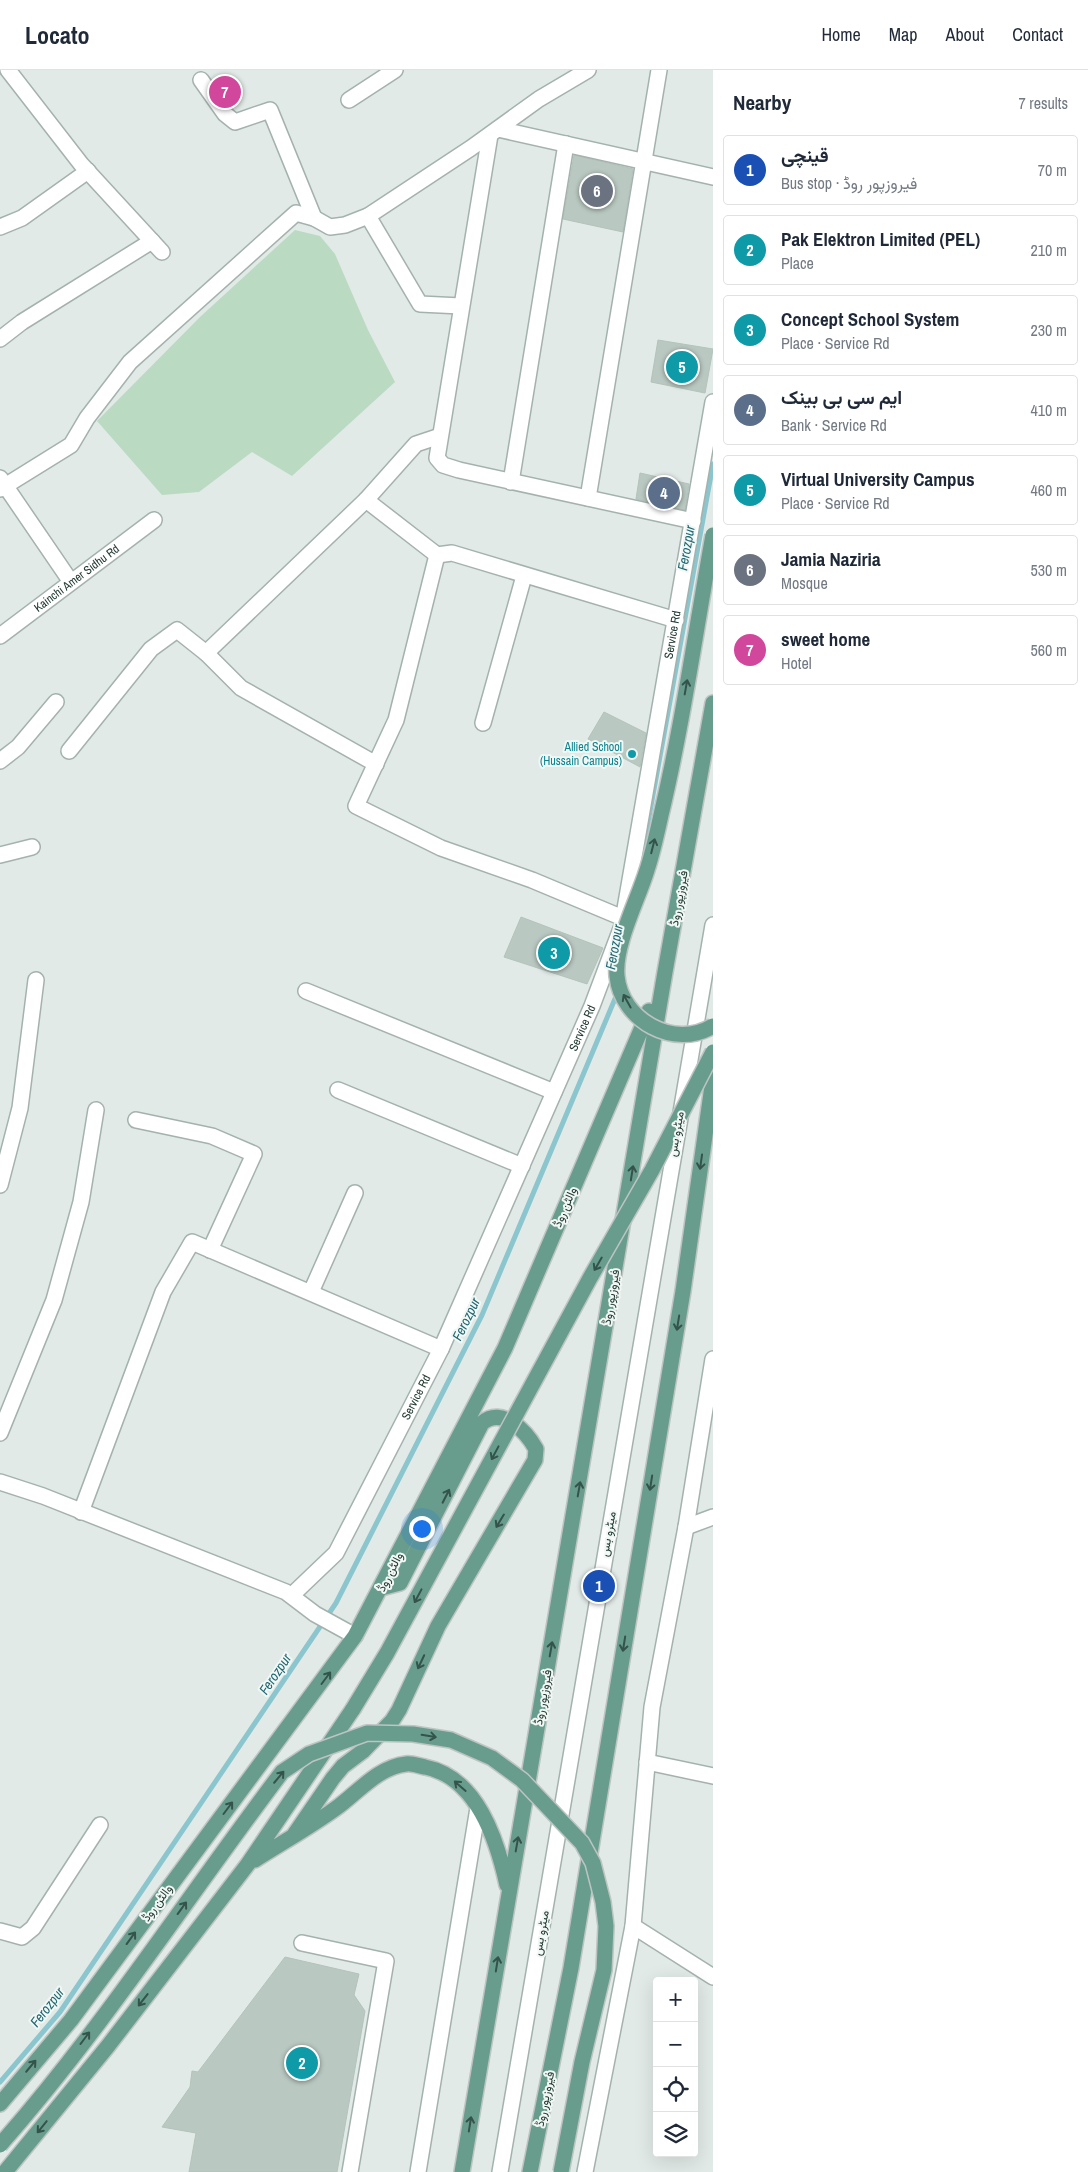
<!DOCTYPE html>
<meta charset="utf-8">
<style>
:root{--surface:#fff;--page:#f2f2f3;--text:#1f2937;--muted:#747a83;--line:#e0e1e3;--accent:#7c3aed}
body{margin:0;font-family:"Archivo Narrow",Vazirmatn,sans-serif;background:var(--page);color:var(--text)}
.controls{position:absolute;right:15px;bottom:15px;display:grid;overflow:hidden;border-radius:5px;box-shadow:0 5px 20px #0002}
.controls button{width:45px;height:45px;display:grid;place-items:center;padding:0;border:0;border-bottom:1px solid var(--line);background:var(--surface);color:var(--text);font:25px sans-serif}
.you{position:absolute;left:421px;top:1458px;width:18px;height:18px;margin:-12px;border:4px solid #fff;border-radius:50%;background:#1a73e8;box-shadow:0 0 0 8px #1a73e833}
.badge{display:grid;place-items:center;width:32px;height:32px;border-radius:50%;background:var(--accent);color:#fff;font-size:16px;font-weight:700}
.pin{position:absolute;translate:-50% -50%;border:2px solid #fff;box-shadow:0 1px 5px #0006}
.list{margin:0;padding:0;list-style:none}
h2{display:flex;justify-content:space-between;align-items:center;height:65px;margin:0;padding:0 20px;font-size:21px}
h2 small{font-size:16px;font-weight:400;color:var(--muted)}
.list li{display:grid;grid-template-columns:32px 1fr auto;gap:15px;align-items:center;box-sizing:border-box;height:70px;margin:0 10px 10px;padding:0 10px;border:1px solid var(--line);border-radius:5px}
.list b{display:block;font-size:19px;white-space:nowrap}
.list p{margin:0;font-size:16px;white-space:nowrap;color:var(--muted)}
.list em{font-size:16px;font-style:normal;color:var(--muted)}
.icon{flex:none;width:28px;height:28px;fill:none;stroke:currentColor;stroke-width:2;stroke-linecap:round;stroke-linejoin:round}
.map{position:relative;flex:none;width:713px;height:2102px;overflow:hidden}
header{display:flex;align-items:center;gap:30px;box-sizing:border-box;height:70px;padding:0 25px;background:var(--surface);border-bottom:1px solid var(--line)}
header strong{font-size:24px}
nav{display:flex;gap:28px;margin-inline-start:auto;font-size:18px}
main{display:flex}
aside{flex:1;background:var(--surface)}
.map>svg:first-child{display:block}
</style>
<header>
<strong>Locato</strong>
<nav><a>Home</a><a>Map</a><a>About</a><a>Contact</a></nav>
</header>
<main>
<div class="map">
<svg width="713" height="2102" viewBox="0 0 713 2102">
<rect width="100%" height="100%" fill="#e1eae6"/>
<path fill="#bbdac2" d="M295 160 320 166 335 184 368 260 395 312 292 406 252 382 199 422 162 425 97 351 200 247Z"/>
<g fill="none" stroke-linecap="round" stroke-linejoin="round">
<path stroke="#8bc5cd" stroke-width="5" d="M639 802 713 394
M0 2012 60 1942 336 1533 482 1245 617 924"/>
</g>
<path fill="#b9c8c1" stroke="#b3c3bc" d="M574 85 633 99 623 162 563 149Z
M658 270 713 279 705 323 651 312Z
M640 403 689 414 685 440 636 429Z
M604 642 646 663 640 697 588 669Z
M521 847 603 878 587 914 504 887Z
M285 1887 359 1904 354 1925 365 1941 337 2102H189L196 2063 162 2057 190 2017 192 2001 198 2002Z"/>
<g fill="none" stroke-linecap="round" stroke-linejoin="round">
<defs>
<g id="minor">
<path d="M8 0 81 94 162 182"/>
<path d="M201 10 225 44 235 52 270 40 314 148"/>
<path d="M349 30 395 0"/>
<path d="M498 59 713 107"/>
<path d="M490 65 437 388 443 395 459 400 693 451"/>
<path d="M368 146 420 234 461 236"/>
<path d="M0 157 22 148 88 101"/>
<path d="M0 269 22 252 152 171"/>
<path d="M440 366 416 374 366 430 437 485 452 483 676 550"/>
<path d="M0 408 71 512"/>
<path d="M511 412 566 74"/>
<path d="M0 419 71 375 87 348 130 292 296 143 314 148 330 157 345 155 368 146 471 78 539 29 588 0"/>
<path d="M588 428 659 0"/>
<path d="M366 430 206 583 241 618 376 694"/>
<path d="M437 485 396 650 356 736 441 778 532 810 623 848"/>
<path id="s1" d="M0 566 154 450"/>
<path d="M483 653 524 506"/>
<path d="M69 681 151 579 177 560 206 583"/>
<path d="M0 691 18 677 56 632"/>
<path d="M0 785 32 777"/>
<path d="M306 921 554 1022"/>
<path d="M338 1020 522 1096"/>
<path d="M136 1050 212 1066 254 1084 210 1180"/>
<path d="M0 1115 20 1038 36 910"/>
<path d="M311 1222 355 1123"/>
<path d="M0 1363 54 1230 81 1132 96 1040"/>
<path d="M0 1412 43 1426 286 1522 315 1544 355 1566"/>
<path d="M81 1442 163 1222 192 1172 441 1279"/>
<path d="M686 1457 713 1447"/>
<path id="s2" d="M292 1525 336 1483 441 1279 592 936 622 856 713 332"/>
<path d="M647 1692 713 1706"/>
<path d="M633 1856 713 1907"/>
<path d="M0 1861 22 1867 33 1858 100 1755"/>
<path d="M302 1873 386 1891 350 2102"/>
<path d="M418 2102 478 1738"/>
<path d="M500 2102 713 855"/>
<path d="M585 2102 633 1856 652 1637 686 1457 713 1289"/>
</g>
<path id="major" d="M294 1765 333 1708 343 1696 363 1681 392 1651 399 1640 438 1556 535 1390 536 1379C526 1361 502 1336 482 1353L400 1513 381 1518
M255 1790C283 1772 312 1756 339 1736 359 1721 379 1697 406 1694 412 1693 419 1696 425 1697 477 1707 497 1770 507 1815
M0 2034 71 1950 355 1566 505 1278 649 941
M5 2102 108 1976 248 1794 353 1639
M462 2102 665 902 713 633
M530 2102 571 1898 683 1221 713 1009"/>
</defs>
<use href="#minor" stroke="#a4b2ad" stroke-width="18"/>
<use href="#major" stroke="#bdc4c2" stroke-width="18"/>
<use href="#minor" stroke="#fff" stroke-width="15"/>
<use href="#major" stroke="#689d8e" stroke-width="15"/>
<defs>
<path id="major-bridge" d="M713 465C696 558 683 653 661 745 657 763 653 782 647 800 638 830 614 875 617 906 621 950 674 980 713 956
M353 1639 387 1583 590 1208 652 1100 713 982
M0 2075C103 1958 188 1826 282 1702L309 1684 367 1663 413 1664 451 1670 492 1688 522 1710 582 1773 593 1793 603 1832 606 1856 604 1900 582 1992 561 2102"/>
</defs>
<use href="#major-bridge" stroke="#bdc4c2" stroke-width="18" stroke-linecap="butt"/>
<use href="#major-bridge" stroke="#689d8e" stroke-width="15"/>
</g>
<defs><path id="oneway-shaft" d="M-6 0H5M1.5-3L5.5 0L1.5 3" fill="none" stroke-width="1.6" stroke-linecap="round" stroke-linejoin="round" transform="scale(1.25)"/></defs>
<g stroke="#34534a">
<use href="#oneway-shaft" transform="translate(686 617) rotate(-80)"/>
<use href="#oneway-shaft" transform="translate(653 776) rotate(-76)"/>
<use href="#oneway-shaft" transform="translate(627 931) rotate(-119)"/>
<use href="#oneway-shaft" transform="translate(701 1092) rotate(98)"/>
<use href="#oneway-shaft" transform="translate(632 1103) rotate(-81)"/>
<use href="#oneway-shaft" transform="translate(598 1194) rotate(120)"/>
<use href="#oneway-shaft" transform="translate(678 1253) rotate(99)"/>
<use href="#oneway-shaft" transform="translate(495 1383) rotate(118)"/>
<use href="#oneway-shaft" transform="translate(651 1413) rotate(99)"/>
<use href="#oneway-shaft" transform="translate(579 1419) rotate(-80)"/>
<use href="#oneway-shaft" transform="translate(446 1426) rotate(-63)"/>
<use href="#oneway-shaft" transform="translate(500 1451) rotate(121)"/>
<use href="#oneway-shaft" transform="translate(418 1526) rotate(118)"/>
<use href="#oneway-shaft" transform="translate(624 1574) rotate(99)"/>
<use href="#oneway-shaft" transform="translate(551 1579) rotate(-80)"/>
<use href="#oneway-shaft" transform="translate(421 1592) rotate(115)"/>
<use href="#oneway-shaft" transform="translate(326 1608) rotate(-53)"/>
<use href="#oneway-shaft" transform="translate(429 1666) rotate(9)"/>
<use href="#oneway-shaft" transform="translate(279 1707) rotate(-50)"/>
<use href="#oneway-shaft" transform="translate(460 1716) rotate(-139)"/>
<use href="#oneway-shaft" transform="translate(228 1738) rotate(-53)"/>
<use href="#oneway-shaft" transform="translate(517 1774) rotate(-80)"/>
<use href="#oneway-shaft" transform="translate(182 1838) rotate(-54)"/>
<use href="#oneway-shaft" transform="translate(131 1868) rotate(-54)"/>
<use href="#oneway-shaft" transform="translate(497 1894) rotate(-81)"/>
<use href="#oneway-shaft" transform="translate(143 1930) rotate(128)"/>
<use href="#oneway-shaft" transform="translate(85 1968) rotate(-53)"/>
<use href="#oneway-shaft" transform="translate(31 1996) rotate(-50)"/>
<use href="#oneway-shaft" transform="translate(470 2054) rotate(-81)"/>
<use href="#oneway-shaft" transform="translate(42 2057) rotate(129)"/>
</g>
<circle fill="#0f9aa8" stroke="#f1f7f4" stroke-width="2" cx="632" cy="684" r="5"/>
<g text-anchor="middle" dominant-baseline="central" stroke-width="4" stroke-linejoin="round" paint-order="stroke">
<g font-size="12" fill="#223a33" stroke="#f1f7f4">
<text stroke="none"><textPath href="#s1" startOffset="96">Kainchi Amer Sidhu Rd</textPath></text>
<text stroke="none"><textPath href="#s2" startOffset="1046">Service Rd</textPath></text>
<text transform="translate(679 828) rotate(-80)">فیروزپور روڈ</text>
<text stroke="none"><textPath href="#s2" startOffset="641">Service Rd</textPath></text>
<text transform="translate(676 1064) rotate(-80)">میٹرو بس</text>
<text transform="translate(565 1137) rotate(-67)">والٹن روڈ</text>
<text transform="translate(611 1227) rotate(-81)">فیروزپور روڈ</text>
<text stroke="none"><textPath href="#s2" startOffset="236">Service Rd</textPath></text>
<text transform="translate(608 1464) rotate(-80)">میٹرو بس</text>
<text transform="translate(390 1502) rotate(-63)">والٹن روڈ</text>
<text transform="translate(543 1627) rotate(-80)">فیروزپور روڈ</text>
<text transform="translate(157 1833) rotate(-54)">والٹن روڈ</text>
<text transform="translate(541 1863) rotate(-80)">میٹرو بس</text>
<text transform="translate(545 2029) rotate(-79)">فیروزپور روڈ</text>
</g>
<g font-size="12" fill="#0d838f" stroke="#f1f7f4" text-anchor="end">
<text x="622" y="677">Allied School<tspan x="622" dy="14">(Hussain Campus)</tspan></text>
</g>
<g font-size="14" font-style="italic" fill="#206772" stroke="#f1f7f4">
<text transform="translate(686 478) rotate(-80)">Ferozpur</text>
<text transform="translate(614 877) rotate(-80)">Ferozpur</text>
<text transform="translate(466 1249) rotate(-64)">Ferozpur</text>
<text transform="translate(275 1604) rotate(-56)">Ferozpur</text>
<text transform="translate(47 1937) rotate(-52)">Ferozpur</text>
</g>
</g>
</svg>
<div class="controls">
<button>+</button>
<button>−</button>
<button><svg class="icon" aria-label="locate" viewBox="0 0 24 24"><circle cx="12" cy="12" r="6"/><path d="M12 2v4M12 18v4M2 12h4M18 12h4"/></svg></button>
<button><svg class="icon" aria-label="layers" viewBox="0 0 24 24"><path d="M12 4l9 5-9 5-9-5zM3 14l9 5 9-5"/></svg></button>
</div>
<div class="you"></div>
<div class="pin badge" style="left:599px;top:1516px;background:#1a4fb4">1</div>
<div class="pin badge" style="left:302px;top:1993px;background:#0f9aa8">2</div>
<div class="pin badge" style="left:554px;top:883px;background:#0f9aa8">3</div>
<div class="pin badge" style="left:664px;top:423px;background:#5c6f8a">4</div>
<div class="pin badge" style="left:682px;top:297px;background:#0f9aa8">5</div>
<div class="pin badge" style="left:597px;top:121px;background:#6b7280">6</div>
<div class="pin badge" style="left:225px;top:22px;background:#d1479c">7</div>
</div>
<aside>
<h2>Nearby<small>7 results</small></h2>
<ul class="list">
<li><span class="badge" style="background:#1a4fb4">1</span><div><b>قینچی</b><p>Bus stop · فیروزپور روڈ</p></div><em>70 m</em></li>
<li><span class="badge" style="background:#0f9aa8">2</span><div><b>Pak Elektron Limited (PEL)</b><p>Place</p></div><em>210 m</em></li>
<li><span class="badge" style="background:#0f9aa8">3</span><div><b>Concept School System</b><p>Place · Service Rd</p></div><em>230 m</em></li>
<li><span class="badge" style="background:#5c6f8a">4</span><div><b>ایم سی بی بینک</b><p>Bank · Service Rd</p></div><em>410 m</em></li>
<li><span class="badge" style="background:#0f9aa8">5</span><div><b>Virtual University Campus</b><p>Place · Service Rd</p></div><em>460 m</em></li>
<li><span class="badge" style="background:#6b7280">6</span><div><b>Jamia Naziria</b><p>Mosque</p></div><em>530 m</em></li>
<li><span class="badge" style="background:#d1479c">7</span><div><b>sweet home</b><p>Hotel</p></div><em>560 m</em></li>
</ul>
</aside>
</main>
